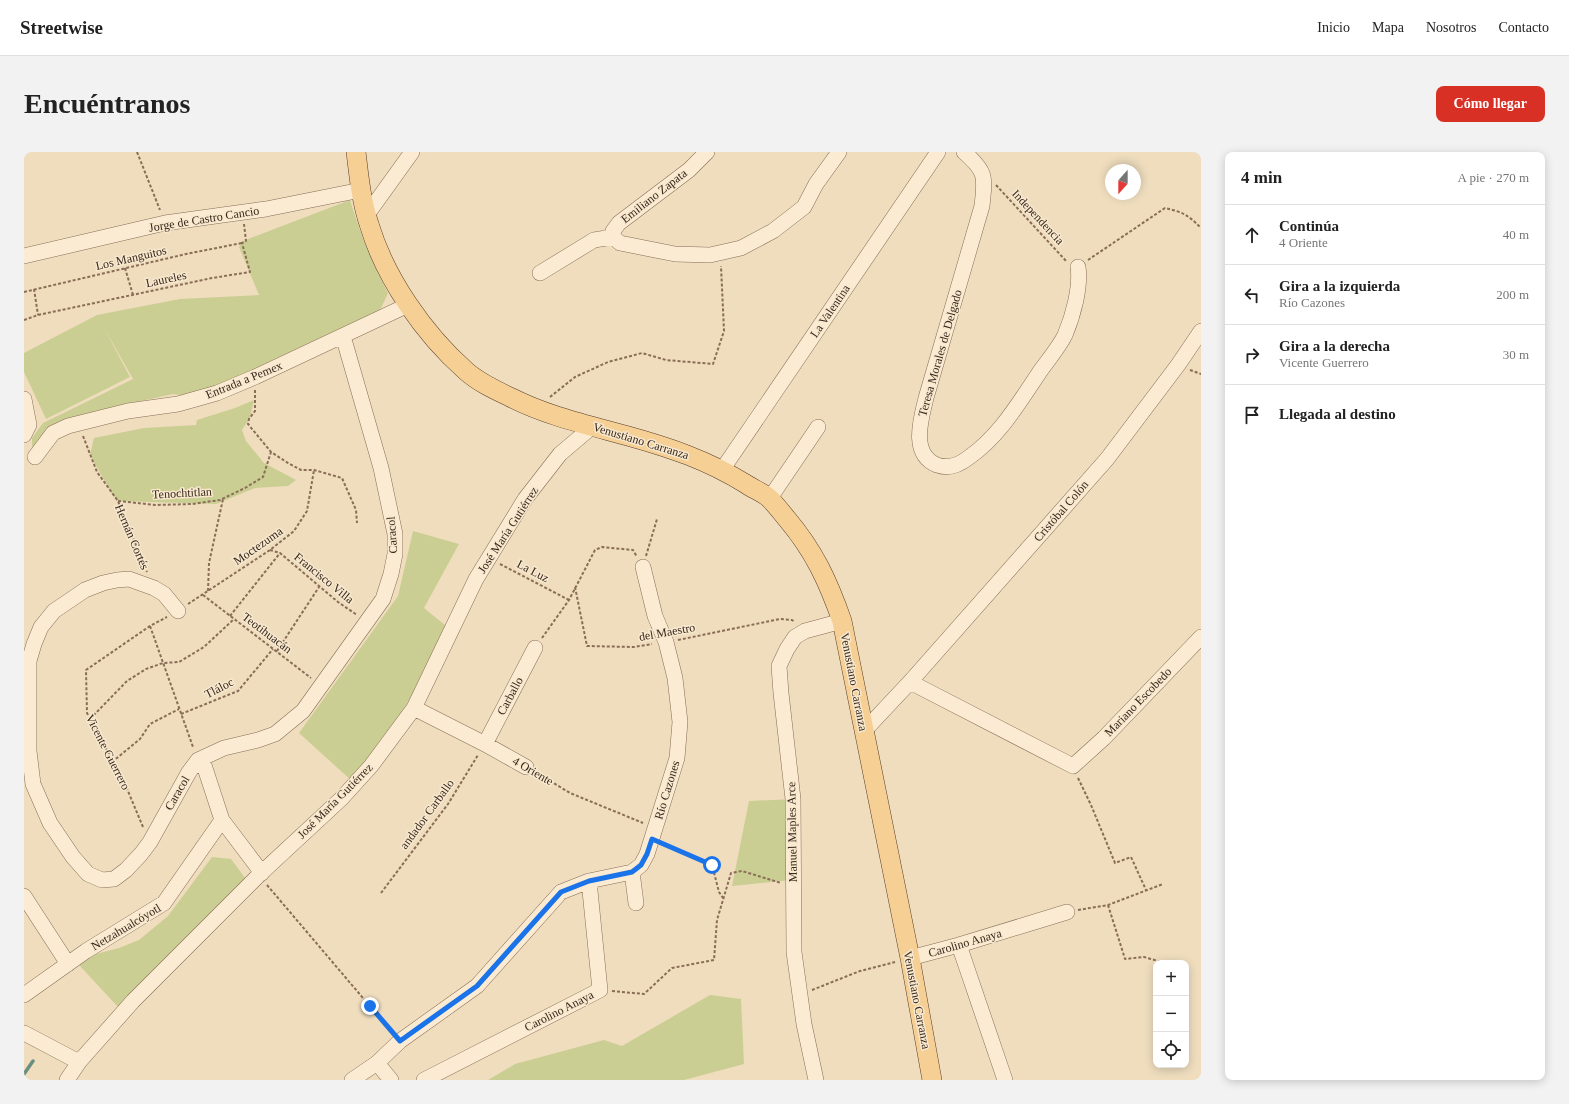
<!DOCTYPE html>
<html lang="es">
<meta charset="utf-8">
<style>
:root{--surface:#fff;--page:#f2f2f2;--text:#222;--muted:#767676;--line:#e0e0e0;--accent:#d93025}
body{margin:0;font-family:"Times New Roman",serif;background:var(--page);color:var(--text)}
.controls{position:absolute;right:12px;bottom:12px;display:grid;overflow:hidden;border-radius:8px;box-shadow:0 2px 10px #0003}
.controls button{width:36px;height:36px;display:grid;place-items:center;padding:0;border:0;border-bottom:1px solid var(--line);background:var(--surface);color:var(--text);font:20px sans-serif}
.compass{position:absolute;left:1081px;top:12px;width:36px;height:36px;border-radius:50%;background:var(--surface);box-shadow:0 2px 10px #0003;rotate:201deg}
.stop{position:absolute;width:12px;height:12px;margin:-9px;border:3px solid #1a73e8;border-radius:50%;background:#fff}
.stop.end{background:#1a73e8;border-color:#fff;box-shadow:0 1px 4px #0008}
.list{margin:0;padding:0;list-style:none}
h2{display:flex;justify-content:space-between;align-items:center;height:52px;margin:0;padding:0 16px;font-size:17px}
h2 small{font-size:13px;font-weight:400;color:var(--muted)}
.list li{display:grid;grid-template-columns:26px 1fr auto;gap:12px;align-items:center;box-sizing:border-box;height:60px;padding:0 16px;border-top:1px solid var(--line)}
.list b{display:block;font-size:15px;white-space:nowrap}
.list p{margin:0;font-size:13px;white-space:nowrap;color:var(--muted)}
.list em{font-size:13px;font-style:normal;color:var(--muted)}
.icon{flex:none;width:22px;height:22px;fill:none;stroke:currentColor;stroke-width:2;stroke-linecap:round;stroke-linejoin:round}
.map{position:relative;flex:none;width:1177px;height:928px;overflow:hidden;border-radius:8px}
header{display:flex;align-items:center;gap:24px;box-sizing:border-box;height:56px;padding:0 20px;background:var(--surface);border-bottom:1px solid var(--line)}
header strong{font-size:19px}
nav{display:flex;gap:22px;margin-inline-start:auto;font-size:14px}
.intro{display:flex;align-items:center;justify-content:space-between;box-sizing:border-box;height:96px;padding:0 24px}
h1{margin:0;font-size:28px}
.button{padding:10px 18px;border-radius:8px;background:var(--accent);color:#fff;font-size:14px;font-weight:700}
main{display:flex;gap:24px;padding:0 24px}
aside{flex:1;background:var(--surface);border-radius:8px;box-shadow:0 2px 10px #0003}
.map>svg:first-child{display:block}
</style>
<header>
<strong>Streetwise</strong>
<nav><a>Inicio</a><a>Mapa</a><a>Nosotros</a><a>Contacto</a></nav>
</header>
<div class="intro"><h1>Encuéntranos</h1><a class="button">Cómo llegar</a></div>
<main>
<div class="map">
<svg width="1177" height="928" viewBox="0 0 1177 928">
<rect width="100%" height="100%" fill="#efddbe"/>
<path fill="#cbce92" d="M326 48C336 81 348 111 364 141L353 165 173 245 149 242 72 259V267L11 299 8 294V286L19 271 109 227 80 176 106 225 22 267 0 220V201L73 163 156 147 235 143 215 95 219 89Z
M230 248 226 266 218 278 222 289 240 311 272 328 264 334 231 336 192 352 94 349 88 342 66 303 70 286 120 276 172 273 173 268 211 256Z
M389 379 435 392 400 456 427 478 347 611 328 629 275 581 374 444Z
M769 647 768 728 708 734 725 649Z
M188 705 207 707 227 734 95 856 55 813 72 802 95 796 115 788 144 764Z
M686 843 717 847 720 912 660 928H464L491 912 580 888 598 894Z"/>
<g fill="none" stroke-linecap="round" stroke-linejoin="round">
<path stroke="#698f83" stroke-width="3.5" d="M0 922 9 909"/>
<defs>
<path id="minor" d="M940 0C963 20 961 25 958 54L902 246C897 267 886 302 913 313 924 317 935 313 944 306 976 284 996 249 1017 218 1025 207 1035 195 1041 183 1049 164 1057 135 1054 115
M342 64 388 0
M589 85 596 91 651 102 686 103 717 96 749 79 780 55 792 32 815 0
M589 85V79L595 71 665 18 683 0
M0 104 141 71 242 57 337 38
M516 121 570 88 589 85
M0 247 5 273 0 283
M11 305 29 281 44 274 104 259 154 252 193 241 231 225 384 153
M698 318 914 0
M746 346 794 275
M154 459 140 442 130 436 105 427 93 428 79 431 61 438 30 459 17 475 10 492 5 509V599L9 632 26 671 49 705 64 722 78 728 90 727 102 718 117 702 126 690 165 620 174 608 200 596 234 588 251 582 279 559 359 447 367 422 371 402V382L357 316 319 184
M886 530 1049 614 1080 586 1177 485
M390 556 461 592 502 615
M840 579 886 530 1083 307 1154 213 1177 179
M461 592 511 496
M178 607 198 668 238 721
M608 720 612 751
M0 744 44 812
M935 793 981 928
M886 806 935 793 1043 760
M0 843 62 799 140 751 198 668
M0 881 55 910
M353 911 367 928
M43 928 55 910 109 849 235 723 318 646 347 614 390 556 452 427 501 347 536 302 569 274
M328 928 353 911 376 889 453 834 537 740 565 729 608 720 617 713 623 702 653 606 656 570 651 526 642 490 631 464 619 415
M400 928 576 838 565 729
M792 928 780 872 770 800 769 647 757 541 755 514 763 497 771 485 781 479 818 469"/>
<path id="major" d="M332 0C335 24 337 48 345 72 361 126 400 182 442 219 454 230 471 238 486 245 523 264 564 273 604 284 647 296 683 308 722 332 729 337 740 341 746 347 752 353 757 360 763 367 790 399 804 429 818 469L886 806 908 928"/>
</defs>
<use href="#minor" stroke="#896d56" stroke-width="16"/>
<use href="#major" stroke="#563c2b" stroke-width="20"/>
<path stroke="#896d56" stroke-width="2" stroke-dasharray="3 2" stroke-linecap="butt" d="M113 0 136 58
M972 33 1043 110
M1064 108 1141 56C1159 60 1164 63 1177 76
M101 116 109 143
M10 137 14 163
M0 140 162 102 218 91
M0 168 14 163 188 126 226 120 218 91 222 89 220 72
M1166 218 1177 222
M231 238V259L225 267 224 272 247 300 264 311 277 318H290L318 326 332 358 333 371
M526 245 551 225 584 210 618 201 642 208 689 212 700 179 697 114
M59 284 73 320 94 349 123 420
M94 349 132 353 168 352 196 348 221 336 239 325 247 300
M246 398 256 401 314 450 333 463
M622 404 633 367
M476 412 545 448
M551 435 563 494 610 495 628 492
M184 439 185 411 199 347
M179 443 287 526
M164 452 246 398 270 379 283 359 290 318
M206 464 256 401
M126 474 169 595
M518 486 545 448 571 398 578 395 609 398 613 405
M654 488 756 467 768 468 771 470
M253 499 295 435
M157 562 214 539 249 497
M66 567 103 529 122 517 139 511 155 510 180 495 210 467
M88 610 116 587 126 572 155 557
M513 621 546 641 619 671
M1054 626 1067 653 1091 711 1107 705 1122 738
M119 675 101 632 63 561 62 518 126 474 143 465
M640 692 688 713 695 740 699 746
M243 733 367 879
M357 741 424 652 454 603
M1084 753 1101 807 1120 805 1141 811
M1054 758 1084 753 1139 732
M788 838 836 819 871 810
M588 839 620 842 648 816 690 808 693 768 707 721 718 719 757 731"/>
<use href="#minor" stroke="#faebd2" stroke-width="15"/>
<use href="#major" stroke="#f5cf93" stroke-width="19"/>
</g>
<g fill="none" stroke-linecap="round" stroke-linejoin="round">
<path stroke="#1a73e8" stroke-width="5" d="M346 854 376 889 453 834 537 740 565 729 608 720 617 713 623 702 628 687 688 713"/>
</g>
<g text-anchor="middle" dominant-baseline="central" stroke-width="3" stroke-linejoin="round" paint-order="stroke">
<g font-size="12" fill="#37271c" stroke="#f7e8ce">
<text transform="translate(630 44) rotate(-38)">Emiliano Zapata</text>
<text transform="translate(1014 65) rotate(47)">Independencia</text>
<text transform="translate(180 67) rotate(-9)">Jorge de Castro Cancio</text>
<text transform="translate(107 106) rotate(-13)">Los Manguitos</text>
<text transform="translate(142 127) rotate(-12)">Laureles</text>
<text transform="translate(806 159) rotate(-56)">La Valentina</text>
<text transform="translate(916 201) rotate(-74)">Teresa Morales de Delgado</text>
<text transform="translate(220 228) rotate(-22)">Entrada a Pemex</text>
<text transform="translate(617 289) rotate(17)">Venustiano Carranza</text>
<text transform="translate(158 341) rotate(-3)">Tenochtitlan</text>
<text transform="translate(1037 359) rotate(-49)">Cristóbal Colón</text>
<text transform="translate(484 378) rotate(-57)">José María Gutiérrez</text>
<text transform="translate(368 383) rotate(-94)">Caracol</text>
<text transform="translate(108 385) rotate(67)">Hernán Cortés</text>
<text transform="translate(234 394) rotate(-35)">Moctezuma</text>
<text transform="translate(509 419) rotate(28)">La Luz</text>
<text transform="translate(300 426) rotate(39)">Francisco Villa</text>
<text transform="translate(643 480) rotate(-10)">del Maestro</text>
<text transform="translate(243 481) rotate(37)">Teotihuacán</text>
<text transform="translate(830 530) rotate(79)">Venustiano Carranza</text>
<text transform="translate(195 536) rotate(-27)">Tláloc</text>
<text transform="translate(486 544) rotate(-62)">Carballo</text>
<text transform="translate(1114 550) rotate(-46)">Mariano Escobedo</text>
<text transform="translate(84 600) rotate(63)">Vicente Guerrero</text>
<text transform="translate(509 619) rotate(30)">4 Oriente</text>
<text transform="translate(643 638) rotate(-73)">Río Cazones</text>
<text transform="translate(153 641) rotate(-60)">Caracol</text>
<text transform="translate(311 649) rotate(-45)">José María Gutiérrez</text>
<text transform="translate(403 662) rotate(-54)">andador Carballo</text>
<text transform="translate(768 680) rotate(-91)">Manuel Maples Arce</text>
<text transform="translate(102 775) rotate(-31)">Netzahualcóyotl</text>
<text transform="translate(941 791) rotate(-16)">Carolino Anaya</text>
<text transform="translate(893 848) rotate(79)">Venustiano Carranza</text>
<text transform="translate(535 859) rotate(-27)">Carolino Anaya</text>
</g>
</g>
</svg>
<div class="controls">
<button>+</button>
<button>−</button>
<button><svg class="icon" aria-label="locate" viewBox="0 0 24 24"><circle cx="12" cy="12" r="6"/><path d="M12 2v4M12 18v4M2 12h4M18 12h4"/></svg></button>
</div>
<svg class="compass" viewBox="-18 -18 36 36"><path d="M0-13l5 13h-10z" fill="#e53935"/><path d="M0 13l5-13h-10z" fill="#767676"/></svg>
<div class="stop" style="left:688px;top:713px"></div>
<div class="stop end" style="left:346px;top:854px"></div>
</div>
<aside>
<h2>4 min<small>A pie · 270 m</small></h2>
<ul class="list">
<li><svg class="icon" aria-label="ahead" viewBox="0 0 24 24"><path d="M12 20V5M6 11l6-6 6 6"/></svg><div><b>Continúa</b><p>4 Oriente</p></div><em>40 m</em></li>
<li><svg class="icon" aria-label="left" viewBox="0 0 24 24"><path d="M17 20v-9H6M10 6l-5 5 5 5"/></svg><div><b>Gira a la izquierda</b><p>Río Cazones</p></div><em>200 m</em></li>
<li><svg class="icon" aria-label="right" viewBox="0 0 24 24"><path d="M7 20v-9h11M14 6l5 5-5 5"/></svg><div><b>Gira a la derecha</b><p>Vicente Guerrero</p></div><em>30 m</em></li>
<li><svg class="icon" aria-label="arrive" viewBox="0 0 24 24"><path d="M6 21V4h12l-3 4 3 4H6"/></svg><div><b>Llegada al destino</b></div></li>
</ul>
</aside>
</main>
